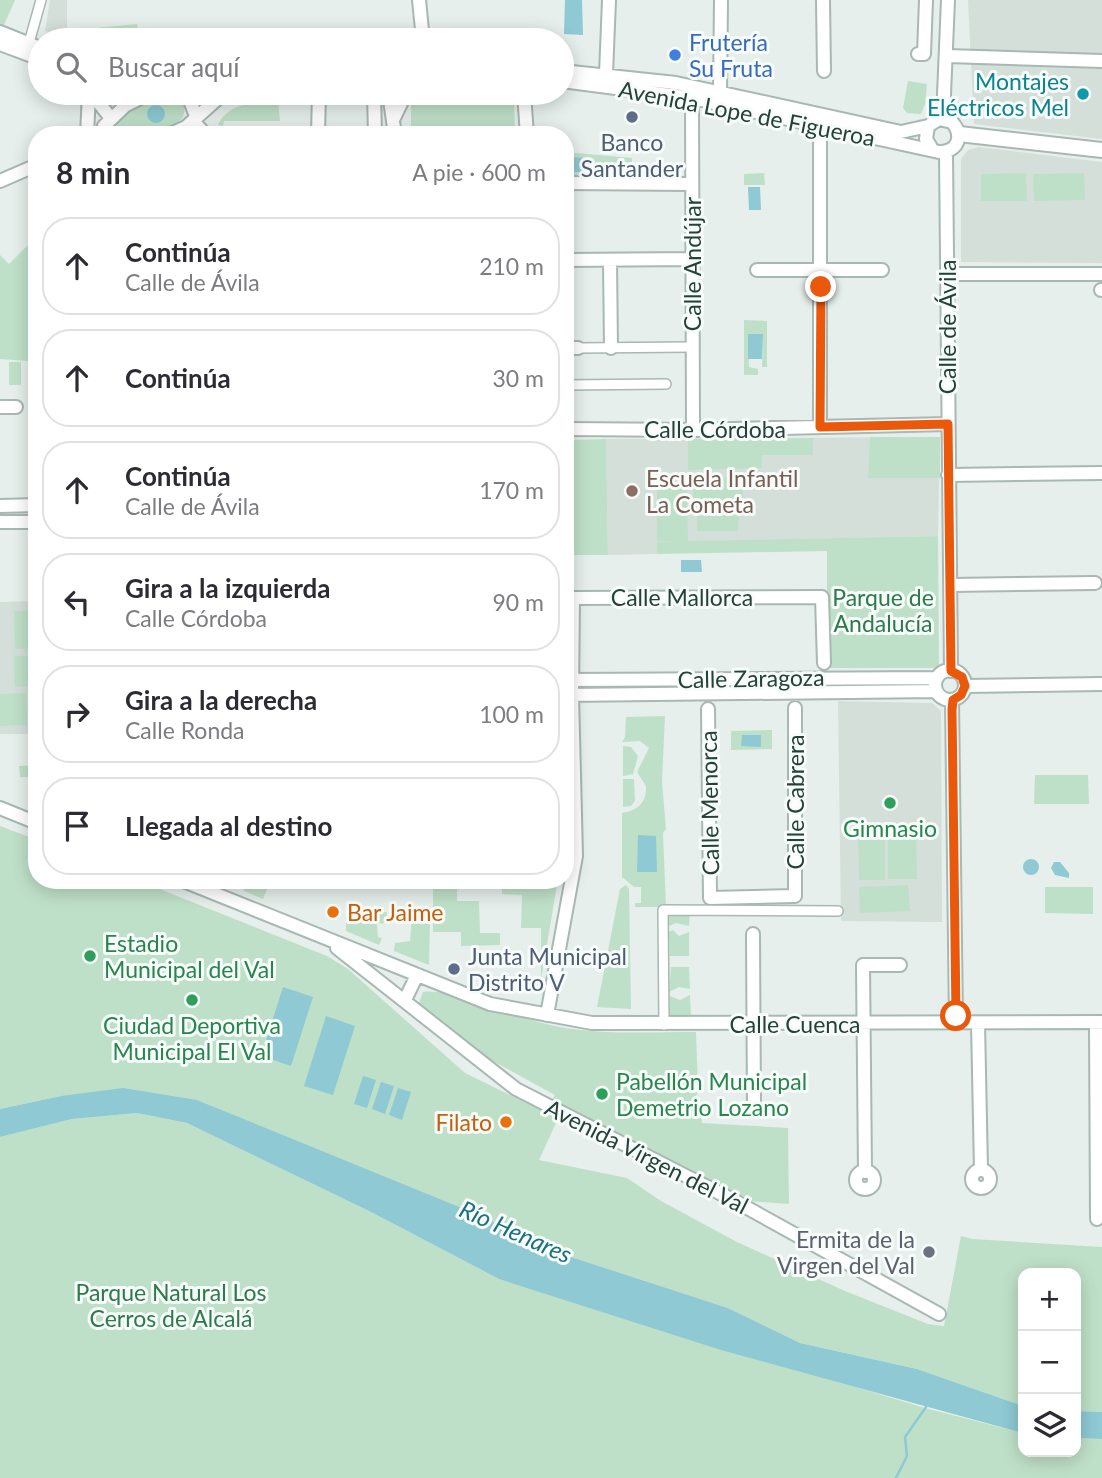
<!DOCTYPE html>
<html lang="es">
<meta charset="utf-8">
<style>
:root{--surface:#fff;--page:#f2f2f3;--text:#2b2b33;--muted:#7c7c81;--line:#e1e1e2}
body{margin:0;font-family:Lato,sans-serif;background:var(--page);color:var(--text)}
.controls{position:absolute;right:21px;bottom:21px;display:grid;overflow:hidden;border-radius:14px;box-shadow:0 4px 18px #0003}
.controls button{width:63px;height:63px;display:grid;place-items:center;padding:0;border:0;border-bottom:2px solid var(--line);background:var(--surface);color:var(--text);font:35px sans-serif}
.stop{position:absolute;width:21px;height:21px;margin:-16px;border:5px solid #ea580c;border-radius:50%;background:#fff}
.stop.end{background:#ea580c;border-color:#fff;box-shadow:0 2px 7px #0008}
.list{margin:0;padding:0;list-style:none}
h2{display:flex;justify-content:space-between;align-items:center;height:91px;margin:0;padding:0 28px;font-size:30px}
h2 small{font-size:23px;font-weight:400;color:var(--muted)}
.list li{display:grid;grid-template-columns:46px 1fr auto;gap:21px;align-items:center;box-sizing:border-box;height:98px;margin:0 14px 14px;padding:0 14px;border:2px solid var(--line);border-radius:28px}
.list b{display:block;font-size:26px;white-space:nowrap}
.list p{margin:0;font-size:23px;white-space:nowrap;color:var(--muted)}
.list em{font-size:23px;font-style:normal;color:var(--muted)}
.icon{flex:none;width:38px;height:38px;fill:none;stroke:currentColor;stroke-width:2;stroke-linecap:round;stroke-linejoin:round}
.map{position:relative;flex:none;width:1102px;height:1478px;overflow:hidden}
.search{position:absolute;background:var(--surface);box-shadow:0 4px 18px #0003;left:28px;top:28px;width:546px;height:77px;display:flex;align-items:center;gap:18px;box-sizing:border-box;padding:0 24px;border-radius:38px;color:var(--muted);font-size:26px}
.panel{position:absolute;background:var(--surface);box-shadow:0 4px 18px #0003;left:28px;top:126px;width:546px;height:763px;border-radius:28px}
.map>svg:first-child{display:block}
</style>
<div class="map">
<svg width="1102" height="1478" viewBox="0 0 1102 1478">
<rect width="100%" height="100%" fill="#e6efeb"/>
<path fill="#d4dfda" d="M50 0H67V37L45 31Z
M968 0H1102V139L974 124Z
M978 147 1102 162V263L961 262V159L968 150Z
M940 437 938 536 657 542V554L608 555 606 439Z
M37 601V734H0V602Z
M838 701 932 703 941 711 942 922 841 921Z"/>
<path fill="#bfe0c8" d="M0 0H15L3 27 0 26Z
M137 24 139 40 129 36 121 40H77L75 30Z
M908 81 927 84 925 104 921 114 907 113 903 108Z
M96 93H133L109 108Z
M169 93C176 94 183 98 184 107 189 133 136 135 119 135L114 125 123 113Z
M415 99H514L515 135H411V103Z
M278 101 280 121H224L223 126 218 125C228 102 256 102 278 101Z
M565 152 632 158V179H565Z
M764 173 765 185H744V174Z
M1026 173 1027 201H981V174Z
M1084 173 1085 200 1034 201 1033 174Z
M34 239H37V341L33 342 28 361 0 359V255L9 264Z
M744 320 767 321V367H762L763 334H748L749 367 758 369V375H744Z
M9 362H21V385H9Z
M870 437H940V478H868Z
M813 438V455H762V468L688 470V439Z
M606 439 608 555H565V440Z
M693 477H743V504H693Z
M657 483H687L688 541 938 536 939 668H827V551L657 554V542L672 541H657Z
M739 506 738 531H697V507Z
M14 611H36L37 648 15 649Z
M14 656H37V686L15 687Z
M807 682V688L582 690 581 687Z
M26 693 27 725 0 726V694Z
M665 716 662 781 666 829 663 833 666 907H635V903H641V887H634L622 877V813C638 811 647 802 646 786L637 772 649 748 640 741 622 742 625 737 626 717Z
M772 730V749L731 750V731Z
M623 746 631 747 638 756 633 774 623 776Z
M37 765V777H20L19 766Z
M1035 775H1088L1089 804H1034Z
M623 779H634L635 801 631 806 623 807Z
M0 826 37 840V880H137L327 956 348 969 465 1073 547 1113 555 1095 473 1050 423 1011 419 1003 423 992C452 988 511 1015 542 1023 592 1036 645 1032 696 1032L698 1089 693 1109 701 1114 702 1123 788 1128 789 1204 733 1200 561 1112 539 1160 627 1178 661 1201 737 1242 845 1291 928 1324 944 1326 961 1236 972 1239 1102 1247V1412L1076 1411V1273H1023V1406L917 1369 800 1343 728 1308 571 1257 197 1100 61 1096 0 1109Z
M888 829H916L917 879H888Z
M858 831H885V880H859Z
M244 880H271L263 899 244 891Z
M433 880H457V901H479L480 933H500V945L461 946V932H433Z
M502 880 557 885 541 980V928H521L522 895 502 894Z
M626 885 629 889 631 1009 597 1007 620 889Z
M908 885 910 911 860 913 859 887Z
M1045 887H1093V914L1045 913Z
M387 912 386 923 377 924 378 937 382 938 379 945 346 931V914Z
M669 912H690L689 926 676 923 669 926Z
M412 918 430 921 429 965 394 951 395 943 410 941Z
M673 930 679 936 689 932V956H670L669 932Z
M671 967H689L690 989 679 987 669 992Z
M690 995 691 1017H670V996L680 1000Z
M137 1113 187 1123 371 1212 499 1279 925 1408 1023 1433V1452H1076V1438L1102 1439V1478H0V1137L72 1119Z"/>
<path fill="#8ec9d4" d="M565 0H582L583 35 564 34Z
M147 114a9 9 0 1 1 18 0a9 9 0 1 1-18 0Z
M565 157 586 158 584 172H565Z
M748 187H760L761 210H749Z
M748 334H763L762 359H748Z
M681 560H701L702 572H681Z
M742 735H761V747L741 746Z
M638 835 656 836 657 872H637Z
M1023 867a8 8 0 1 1 16 0a8 8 0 1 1-16 0Z
M1054 862H1060L1069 873V878L1055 875 1051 868Z
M283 987 313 997 291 1066 261 1056Z
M326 1016 355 1026 333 1095 304 1086Z
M363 1076 376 1080 367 1108 354 1104Z
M381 1082 394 1086 385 1114 372 1109Z
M123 1088 197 1100 464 1209 571 1257 728 1308 800 1343 917 1369 1023 1406V1433L721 1350 499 1279 371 1212 187 1123 137 1113 72 1119 0 1137V1109L61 1096Z
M398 1088 411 1092 402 1120 389 1115Z
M1076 1411 1102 1412V1439L1076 1438Z"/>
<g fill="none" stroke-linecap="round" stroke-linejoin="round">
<path stroke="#8ec9d4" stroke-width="2.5" d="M896 1478 907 1456 905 1437 926 1407"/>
<defs>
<path id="pedestrian" d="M29 43 41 0
M578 348 692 347
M565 385 666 384
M664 1025 663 910 838 911"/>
<path id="minor" d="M419 0 423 40
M823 0 824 71
M0 32 40 48
M413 40H414
M0 44 40 59
M918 54H924L926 0
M947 56 1102 61
M562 71 676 83 901 132 928 126
M606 74 609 0
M562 81 692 98 939 152C958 152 964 136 952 122L939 119 928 126 926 139 932 149
M720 92 721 0
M91 93 110 117
M187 93 196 116
M374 93 375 135
M389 93 395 135
M524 93 527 135
M692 98 693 430
M394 118 406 93
M943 118 948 0
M193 121 206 135
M820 125V427
M87 135 89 93
M107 135 104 126 126 105 151 93
M168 135 186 127 224 93
M318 135 319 93
M946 152 951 671
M0 181 37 165
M565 183 691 184
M565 260 692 259
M610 260 611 348
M757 270H882
M946 274H1102
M1101 290H1102
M565 348H578
M0 407H16
M565 429 693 430 948 424
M948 475 1102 473
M0 506 37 505
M0 522H37
M951 585 1095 583
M935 685a15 15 0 1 1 30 0a15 15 0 1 1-30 0Z
M566 680 937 678
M965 686 1102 684
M566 695 936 691
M952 700 956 1023
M708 709 710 898 795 896V708
M0 808 37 823
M181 880 490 1004 592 1023 1102 1022
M753 934 754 1109
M337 948 516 1089 733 1200 939 1314
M405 1000 417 975
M547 1015 576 856 572 695 573 598 822 597 824 663
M1096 1022 1097 1219
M978 1023 981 1170
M972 1179a9 9 0 1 1 18 0a9 9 0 1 1-18 0Z
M856 1180a9 9 0 1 1 18 0a9 9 0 1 1-18 0Z
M865 1172 863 965H900"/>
<path id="tertiary" d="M959 134 1102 150"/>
</defs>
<use href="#pedestrian" stroke="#a8b8b2" stroke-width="12"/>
<use href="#minor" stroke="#a8b8b2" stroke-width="16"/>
<use href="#tertiary" stroke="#a8b8b2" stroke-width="18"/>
<use href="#pedestrian" stroke="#fff" stroke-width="9"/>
<use href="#minor" stroke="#fff" stroke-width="12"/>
<use href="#tertiary" stroke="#fff" stroke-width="14"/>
</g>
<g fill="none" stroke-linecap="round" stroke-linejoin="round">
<path stroke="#ea580c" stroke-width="9" d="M821 287 820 427 948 424 951 671 962 677 965 686 961 695 953 700 952 710 956 1016"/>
</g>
<circle fill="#3f7fe0" stroke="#f7fbf9" stroke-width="2.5" cx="675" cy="55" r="7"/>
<circle fill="#0f9aa8" stroke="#f7fbf9" stroke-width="2.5" cx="1083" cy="94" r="7"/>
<g fill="#5c6f8a" stroke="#f7fbf9" stroke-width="2.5">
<circle cx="632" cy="117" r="7"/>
<circle cx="454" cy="969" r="7"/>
</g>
<circle fill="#8d6e63" stroke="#f7fbf9" stroke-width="2.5" cx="632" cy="491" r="7"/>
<g fill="#2e9e5b" stroke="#f7fbf9" stroke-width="2.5">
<circle cx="890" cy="803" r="7"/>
<circle cx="90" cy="956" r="7"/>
<circle cx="192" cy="1000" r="7"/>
<circle cx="602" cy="1094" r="7"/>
</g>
<g fill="#e8710a" stroke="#f7fbf9" stroke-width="2.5">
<circle cx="333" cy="912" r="7"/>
<circle cx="506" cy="1122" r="7"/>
</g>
<circle fill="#6b7280" stroke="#f7fbf9" stroke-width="2.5" cx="929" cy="1252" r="7"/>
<g text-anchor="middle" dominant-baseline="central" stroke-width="6" stroke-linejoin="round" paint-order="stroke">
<g font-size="23" fill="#366cbe" stroke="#f7fbf9" text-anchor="start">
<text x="689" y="42">Frutería<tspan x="689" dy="26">Su Fruta</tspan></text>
</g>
<g font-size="23" fill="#0d838f" stroke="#f7fbf9" text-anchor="end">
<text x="1069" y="81">Montajes<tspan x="1069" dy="26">Eléctricos Mel</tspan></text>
</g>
<g font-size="23" fill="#24423a" stroke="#f7fbf9">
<text transform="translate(747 113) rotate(11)">Avenida Lope de Figueroa</text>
<text transform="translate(692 264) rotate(-90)">Calle Andújar</text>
<text transform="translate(947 327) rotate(-90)">Calle de Ávila</text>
<text x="715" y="429">Calle Córdoba</text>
<text x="682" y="597">Calle Mallorca</text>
<text transform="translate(751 678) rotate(-1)">Calle Zaragoza</text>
<text transform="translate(795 802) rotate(-90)">Calle Cabrera</text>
<text transform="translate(709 803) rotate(-91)">Calle Menorca</text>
<text x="795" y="1024">Calle Cuenca</text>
<text transform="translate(647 1156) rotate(27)">Avenida Virgen del Val</text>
</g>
<g font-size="23" fill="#4e5e75" stroke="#f7fbf9">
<text x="632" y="142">Banco<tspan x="632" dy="26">Santander</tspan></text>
<text x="468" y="956" text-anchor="start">Junta Municipal<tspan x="468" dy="26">Distrito V</tspan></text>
</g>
<g font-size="23" fill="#785e54" stroke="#f7fbf9" text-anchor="start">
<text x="646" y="478">Escuela Infantil<tspan x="646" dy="26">La Cometa</tspan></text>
</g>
<g font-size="23" fill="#2d7a4b" stroke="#f7fbf9">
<text x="883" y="597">Parque de<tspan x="883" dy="26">Andalucía</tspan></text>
<text x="171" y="1292">Parque Natural Los<tspan x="171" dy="26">Cerros de Alcalá</tspan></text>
</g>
<g font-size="23" fill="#27864d" stroke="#f7fbf9">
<text x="890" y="828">Gimnasio</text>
<text x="104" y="943" text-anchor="start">Estadio<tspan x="104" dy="26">Municipal del Val</tspan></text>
<text x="192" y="1025">Ciudad Deportiva<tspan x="192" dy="26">Municipal El Val</tspan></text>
<text x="616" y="1081" text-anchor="start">Pabellón Municipal<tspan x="616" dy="26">Demetrio Lozano</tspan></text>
</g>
<g font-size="23" fill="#c56008" stroke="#f7fbf9" text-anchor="start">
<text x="347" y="912">Bar Jaime</text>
<text x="492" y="1122" text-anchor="end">Filato</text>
</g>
<g font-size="23" fill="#5b616d" stroke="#f7fbf9" text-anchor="end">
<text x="915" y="1239">Ermita de la<tspan x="915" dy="26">Virgen del Val</tspan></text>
</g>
<g font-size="24" font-style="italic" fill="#1c6f80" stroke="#f7fbf9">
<text transform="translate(516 1231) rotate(24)">Río Henares</text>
</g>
</g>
</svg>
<div class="controls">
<button>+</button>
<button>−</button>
<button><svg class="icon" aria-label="layers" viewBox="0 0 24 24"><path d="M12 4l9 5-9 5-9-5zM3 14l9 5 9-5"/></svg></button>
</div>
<div class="stop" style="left:956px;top:1016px"></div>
<div class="stop end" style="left:821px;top:287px"></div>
<div class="search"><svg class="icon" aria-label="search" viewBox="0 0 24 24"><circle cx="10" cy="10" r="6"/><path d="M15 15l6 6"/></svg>Buscar aquí</div>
<section class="panel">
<h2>8 min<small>A pie · 600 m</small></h2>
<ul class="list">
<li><svg class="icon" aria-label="ahead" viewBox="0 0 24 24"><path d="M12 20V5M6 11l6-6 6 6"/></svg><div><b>Continúa</b><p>Calle de Ávila</p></div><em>210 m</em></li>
<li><svg class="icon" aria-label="ahead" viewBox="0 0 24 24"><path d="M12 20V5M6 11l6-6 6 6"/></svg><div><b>Continúa</b></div><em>30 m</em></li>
<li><svg class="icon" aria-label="ahead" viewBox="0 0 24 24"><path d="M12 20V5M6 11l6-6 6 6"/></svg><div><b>Continúa</b><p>Calle de Ávila</p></div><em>170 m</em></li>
<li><svg class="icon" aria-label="left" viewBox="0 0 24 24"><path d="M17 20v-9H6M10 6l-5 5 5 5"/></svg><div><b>Gira a la izquierda</b><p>Calle Córdoba</p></div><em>90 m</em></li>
<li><svg class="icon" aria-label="right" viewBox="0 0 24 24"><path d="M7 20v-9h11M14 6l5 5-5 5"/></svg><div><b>Gira a la derecha</b><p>Calle Ronda</p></div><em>100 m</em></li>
<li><svg class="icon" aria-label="arrive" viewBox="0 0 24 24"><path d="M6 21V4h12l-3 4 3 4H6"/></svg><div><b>Llegada al destino</b></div></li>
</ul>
</section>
</div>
